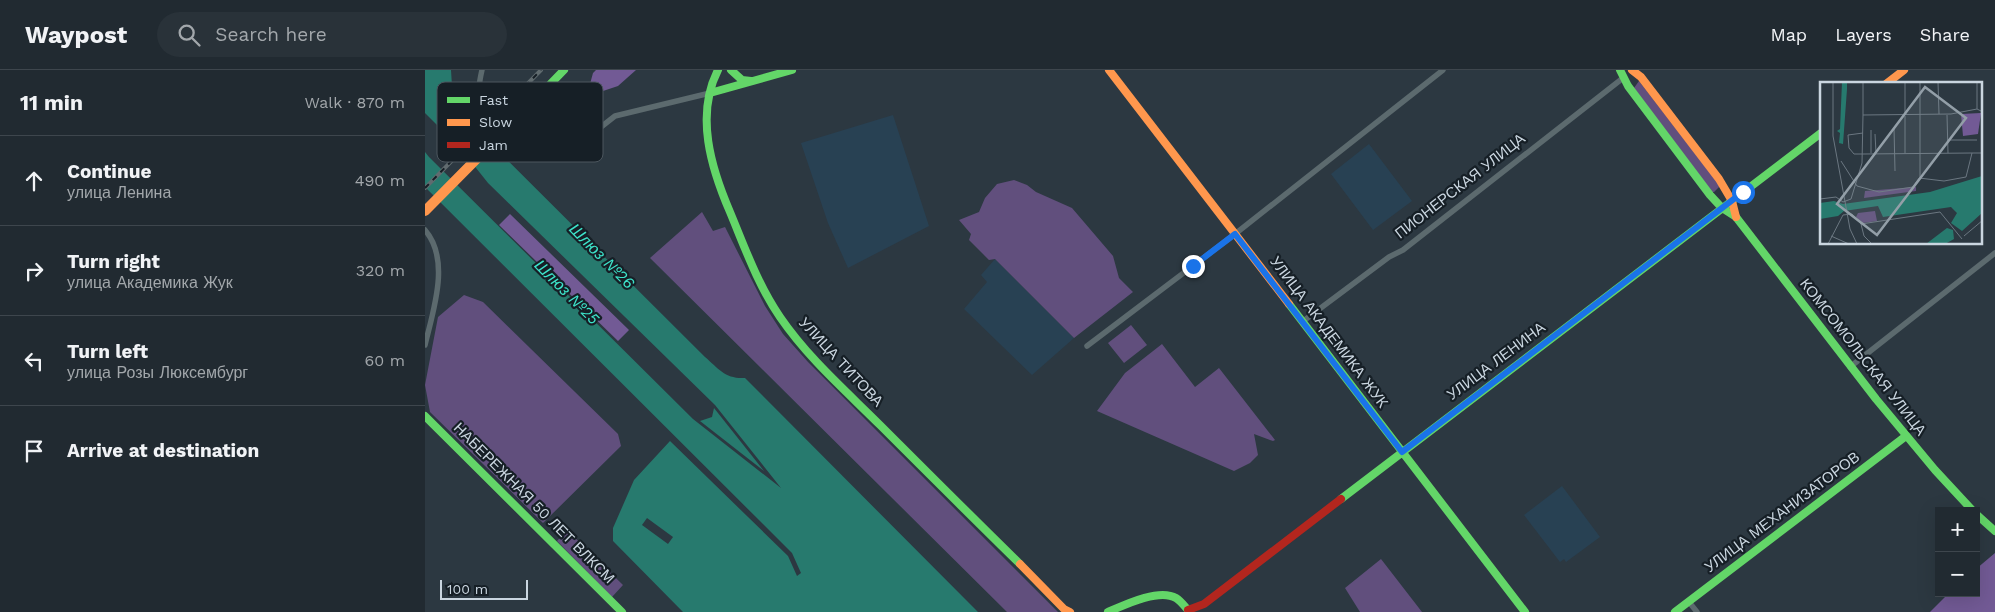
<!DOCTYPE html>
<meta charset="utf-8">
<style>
:root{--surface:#212a31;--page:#293239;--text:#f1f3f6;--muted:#a2a7ab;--line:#3e464d}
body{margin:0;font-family:"Work Sans",sans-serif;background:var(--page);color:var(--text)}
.controls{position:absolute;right:15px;bottom:15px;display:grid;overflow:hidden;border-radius:0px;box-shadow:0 5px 20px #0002}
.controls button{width:45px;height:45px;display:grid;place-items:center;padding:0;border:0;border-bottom:1px solid var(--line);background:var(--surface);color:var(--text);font:25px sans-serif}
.scale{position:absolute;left:15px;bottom:12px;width:88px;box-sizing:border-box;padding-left:5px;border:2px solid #cad6e0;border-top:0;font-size:14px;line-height:18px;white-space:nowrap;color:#cad6e0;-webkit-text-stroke:4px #161f26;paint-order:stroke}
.stop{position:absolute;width:15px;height:15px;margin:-11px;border:4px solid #1a73e8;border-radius:50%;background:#fff}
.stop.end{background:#1a73e8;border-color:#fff;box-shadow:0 1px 5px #0008}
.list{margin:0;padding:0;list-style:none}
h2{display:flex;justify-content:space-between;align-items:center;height:65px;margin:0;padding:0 20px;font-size:21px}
h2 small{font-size:16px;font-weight:400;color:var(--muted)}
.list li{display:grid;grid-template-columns:32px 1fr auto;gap:15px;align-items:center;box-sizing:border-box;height:90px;padding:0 20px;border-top:1px solid var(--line)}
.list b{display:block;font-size:19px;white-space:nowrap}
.list p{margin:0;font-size:16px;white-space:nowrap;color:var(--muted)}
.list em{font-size:16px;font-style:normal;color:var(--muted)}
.icon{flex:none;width:28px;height:28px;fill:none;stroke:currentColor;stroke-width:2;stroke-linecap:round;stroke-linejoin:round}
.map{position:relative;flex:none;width:1570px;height:542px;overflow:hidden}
header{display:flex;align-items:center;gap:30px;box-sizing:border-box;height:70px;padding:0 25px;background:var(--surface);border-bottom:1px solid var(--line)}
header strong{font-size:24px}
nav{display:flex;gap:28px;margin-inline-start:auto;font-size:18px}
.search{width:350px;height:45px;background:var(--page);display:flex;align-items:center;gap:12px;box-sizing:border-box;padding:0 18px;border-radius:28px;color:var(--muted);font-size:19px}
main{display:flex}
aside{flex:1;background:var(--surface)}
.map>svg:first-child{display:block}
</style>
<header>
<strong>Waypost</strong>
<div class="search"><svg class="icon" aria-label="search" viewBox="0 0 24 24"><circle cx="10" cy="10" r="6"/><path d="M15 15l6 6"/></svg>Search here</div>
<nav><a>Map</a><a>Layers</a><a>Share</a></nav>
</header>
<main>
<aside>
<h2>11 min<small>Walk · 870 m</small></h2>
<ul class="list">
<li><svg class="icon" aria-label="ahead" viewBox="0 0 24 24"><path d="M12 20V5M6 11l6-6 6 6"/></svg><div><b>Continue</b><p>улица Ленина</p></div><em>490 m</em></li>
<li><svg class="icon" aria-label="right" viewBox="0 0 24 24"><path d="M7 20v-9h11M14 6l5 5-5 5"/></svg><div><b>Turn right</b><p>улица Академика Жук</p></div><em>320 m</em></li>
<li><svg class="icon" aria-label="left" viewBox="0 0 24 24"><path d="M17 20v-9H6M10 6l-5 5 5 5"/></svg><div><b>Turn left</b><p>улица Розы Люксембург</p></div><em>60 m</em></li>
<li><svg class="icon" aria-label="arrive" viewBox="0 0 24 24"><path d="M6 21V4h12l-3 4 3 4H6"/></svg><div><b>Arrive at destination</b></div></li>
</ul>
</aside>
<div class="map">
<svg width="1570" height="542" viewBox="0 0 1570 542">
<rect width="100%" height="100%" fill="#2c3841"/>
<path fill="#284153" d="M468 45 504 156 423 198 403 153 376 73Z
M944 74 987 131 948 160 906 104Z
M570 189 649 268 607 305 539 239 562 212 556 205Z
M1137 416 1175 467 1141 492 1139 489 1135 492 1099 445Z"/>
<path fill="#614f7d" d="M1214 11 1295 116 1289 122H1287L1209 18Z
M589 110 602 115 611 122 647 138 688 186 694 208 708 222 649 268 570 189 564 190 544 170 546 164 534 150 554 142 560 128 572 114Z
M277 142 288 161 300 157 340 236 358 264 383 292 633 542H582L225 188Z
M39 225 58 232 193 364 196 376 118 453 5 342 0 315 13 247Z
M706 255 722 275 699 293 683 273Z
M737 274 770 317 794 298 850 370 848 371 829 364 833 385 825 393 809 401 672 341 700 303Z
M142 460 198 515 187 527 132 471Z
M956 489 997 542H935L920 518Z"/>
<path fill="#725a95" d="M171 0H211L193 16 178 21 165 14 168 3Z
M85 144 204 260 193 271 74 155Z
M1570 483V542H1505L1524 523H1551V499Z"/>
<path fill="#277a6e" d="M0 0H26L27 16 40 48 280 287C294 299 300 309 320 308L553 542H258L188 471V458L209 410 245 371 363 486 372 506 376 503 367 483 0 117V82L4 87 268 349 356 418 290 335 63 113 24 64H21L0 43Z
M289 338 339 401 275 351 287 347Z"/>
<path fill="#2c3841" d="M222 448 248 467 243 474 217 455Z"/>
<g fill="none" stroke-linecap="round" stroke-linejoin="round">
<path stroke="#5c6a6e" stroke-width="5.5" d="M57 0C54 13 52 22 59 34L96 73 113 83 124 86 148 79 190 46 285 23
M0 160C26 190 8 241 0 275
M877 252 964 187 978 180 1198 8
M662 276 810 164 1018 0
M1425 297 1570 183
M1264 532 1272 542"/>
<path stroke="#63d668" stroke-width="8" d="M293 0C270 45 286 98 305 142 320 178 333 215 355 247 383 288 421 321 455 355 502 402 548 448 595 494
M306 0 317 10 326 11
M1195 0 1203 16 1285 125 1297 138 1311 147 1451 329 1510 400 1548 441
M285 23 367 0
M103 37 139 0
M864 234 1100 542
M0 346 197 542
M916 429 1396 63
M1551 444 1570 461
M683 542C699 535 734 518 751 528 756 531 761 538 765 542
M1250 542 1481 366"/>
<path stroke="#ff974d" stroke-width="8" d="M684 0 864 234
M1207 0 1216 7 1294 109 1307 131 1311 147
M1461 14 1479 0
M595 494 639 539 645 542"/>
<path stroke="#b3261e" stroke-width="8" d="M763 540 779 534 916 429"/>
<defs>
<path id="rail" d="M0 118 116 0"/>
</defs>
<use href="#rail" stroke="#606b6f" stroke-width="4"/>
<use href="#rail" stroke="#161f26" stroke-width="2" stroke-dasharray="5.5" stroke-linecap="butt"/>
<path stroke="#ff974d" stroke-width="10" d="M0 141 103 37"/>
</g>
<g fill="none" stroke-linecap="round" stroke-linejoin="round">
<path stroke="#1a73e8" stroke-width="6" d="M768 196 810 164 977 382 1318 122"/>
</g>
<g text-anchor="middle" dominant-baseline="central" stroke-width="4.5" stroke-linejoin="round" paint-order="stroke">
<g font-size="15" fill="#cad6e0" stroke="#161f26">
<text transform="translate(1035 116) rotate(-38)">ПИОНЕРСКАЯ УЛИЦА</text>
<text transform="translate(904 262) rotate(53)">УЛИЦА АКАДЕМИКА ЖУК</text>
<text transform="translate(1438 287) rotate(52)">КОМСОМОЛЬСКАЯ УЛИЦА</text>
<text transform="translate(1071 291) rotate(-37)">УЛИЦА ЛЕНИНА</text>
<text transform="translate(416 292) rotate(47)">УЛИЦА ТИТОВА</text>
<text transform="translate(109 433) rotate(45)">НАБЕРЕЖНАЯ 50 ЛЕТ ВЛКСМ</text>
<text transform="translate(1357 442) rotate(-37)">УЛИЦА МЕХАНИЗАТОРОВ</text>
</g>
<g font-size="16" font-style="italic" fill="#3de3ca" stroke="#161f26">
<text transform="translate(177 186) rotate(45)">Шлюз №26</text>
<text transform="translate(142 222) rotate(45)">Шлюз №25</text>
</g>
</g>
<g transform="translate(1395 12)">
<rect width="162" height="162" fill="#2c3841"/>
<path d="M96 105V109L44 116 45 109ZM55 129 57 139 43 141 36 135 38 131Z" fill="#614f7d"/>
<path d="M161 31 158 52 143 54 141 32Z" fill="#725a95"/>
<path d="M22 0H27V7L23 62 19 61 20 51 17 49 20 47ZM162 94V131L142 149 131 141 137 131 131 125 63 135 58 124 24 129 18 134 0 137V121L14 119 23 122 110 110ZM127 146 133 148 134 157 125 162H106Z" fill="#277a6e"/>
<path fill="none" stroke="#6b7781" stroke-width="1" d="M13 0V54L30 147 37 162M43 0V33L131 32 157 27 163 30M85 0V32M100 0V96M118 0 119 32M157 27V0M127 33 128 71M85 34V71M74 46 75 89M51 48V71M43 51 28 53 29 66 34 72H43M55 52 56 71M128 58H157M43 72 152 71M21 79 37 104 59 110 93 105 99 96 124 99 146 95 152 71H163M0 117 16 115 23 120 31 117 42 81 43 33M11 154 29 162M144 154 163 138M8 162 23 133 32 132 41 142M52 162 44 154 41 142 120 130 142 157"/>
<path fill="#939fa8" fill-opacity="0.15" stroke="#939fa8" stroke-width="2.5" d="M105 5 146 36 57 153 17 122Z"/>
<rect width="162" height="162" fill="none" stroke="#cad6e0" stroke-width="2.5"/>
</g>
<rect x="12" y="12" width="166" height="80" rx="8" fill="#161f26" stroke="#4c565e" stroke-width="1"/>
<rect x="22" y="27" width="23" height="6" fill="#63d668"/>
<rect x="22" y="49" width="23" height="7" fill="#ff974d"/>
<rect x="22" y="72" width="23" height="6" fill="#b3261e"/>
<g font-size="14" fill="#cad6e0">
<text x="54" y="35">Fast</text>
<text x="54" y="57">Slow</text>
<text x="54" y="80">Jam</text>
</g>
</svg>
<div class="controls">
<button>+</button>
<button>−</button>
</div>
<div class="scale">100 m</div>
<div class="stop" style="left:1318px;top:122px"></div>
<div class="stop end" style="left:768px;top:196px"></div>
</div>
</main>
